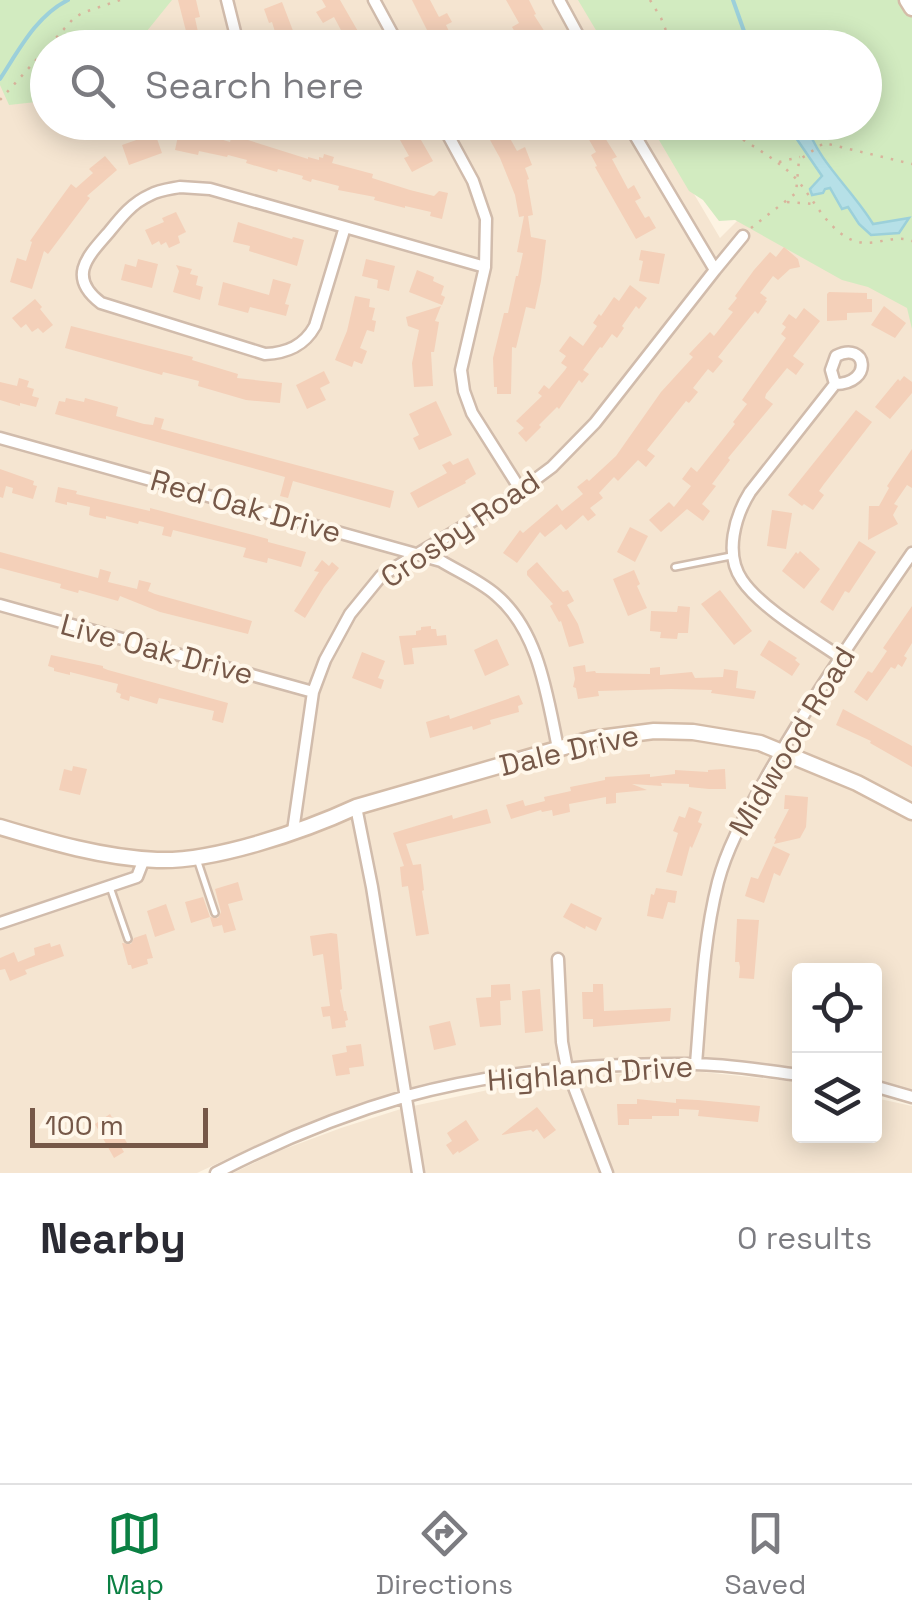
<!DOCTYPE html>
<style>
:root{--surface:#fff;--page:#f7f7f7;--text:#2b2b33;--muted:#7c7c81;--line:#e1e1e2;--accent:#0b8043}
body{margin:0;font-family:"Space Grotesk",sans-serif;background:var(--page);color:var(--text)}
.controls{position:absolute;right:30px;bottom:30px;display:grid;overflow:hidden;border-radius:10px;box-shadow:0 5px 25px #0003}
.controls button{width:90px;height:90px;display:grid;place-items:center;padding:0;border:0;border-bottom:2px solid var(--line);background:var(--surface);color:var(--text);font:50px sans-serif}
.scale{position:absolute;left:30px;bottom:25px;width:178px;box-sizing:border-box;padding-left:10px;border:5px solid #765848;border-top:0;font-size:28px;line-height:35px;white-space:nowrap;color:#765848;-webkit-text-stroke:8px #fff7ea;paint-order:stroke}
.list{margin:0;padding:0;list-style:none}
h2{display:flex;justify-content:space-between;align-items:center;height:130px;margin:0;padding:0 40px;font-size:42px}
h2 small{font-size:32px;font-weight:400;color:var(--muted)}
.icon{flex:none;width:55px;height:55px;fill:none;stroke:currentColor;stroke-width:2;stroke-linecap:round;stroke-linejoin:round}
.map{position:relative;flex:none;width:912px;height:1173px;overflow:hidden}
.search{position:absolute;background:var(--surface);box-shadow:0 5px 25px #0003;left:30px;right:30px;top:30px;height:110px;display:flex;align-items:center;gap:25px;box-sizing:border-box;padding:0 35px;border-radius:55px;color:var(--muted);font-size:38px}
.sheet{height:310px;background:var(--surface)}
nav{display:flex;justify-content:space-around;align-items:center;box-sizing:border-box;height:140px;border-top:2px solid var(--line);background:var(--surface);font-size:28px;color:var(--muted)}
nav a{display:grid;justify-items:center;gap:5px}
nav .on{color:var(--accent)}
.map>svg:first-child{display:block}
</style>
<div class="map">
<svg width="912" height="1173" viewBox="0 0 912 1173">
<rect width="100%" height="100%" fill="#fdf3e2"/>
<path fill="#f5e5d1" d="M0 0H579L607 47 48 48V122L652 123 720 238 739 219 912 289V1090L875 1079 874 971H800L799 1068 684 1057 555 1064 394 1094 263 1142 197 1173H0Z
M683 1070 799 1082 800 1136H874L875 1098 912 1106V1173H233L279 1151 341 1128 404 1108 544 1078Z"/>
<path fill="#d2ebc0" d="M0 0H172L134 47 48 48 47 108 35 106 36 102 9 105 0 85Z
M578 0H912V329L907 308 868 287 842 280 735 220 719 221 703 200 689 191 649 123 864 122V48L606 47Z"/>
<path fill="#b6e0e7" stroke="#9cd0da" stroke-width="2.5" d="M791 123H801L808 127C816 159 855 193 873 224L909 218 899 233 871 235 859 224 848 207 842 209 830 188 825 189 823 193 812 195 810 189 822 176 794 135Z"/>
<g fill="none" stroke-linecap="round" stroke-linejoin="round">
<path stroke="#9cd0da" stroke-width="4" d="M733 0 750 48
M0 79C19 50 36 16 68 0"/>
</g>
<path fill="#f4d0b9" d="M178 0H196L200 17 195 18 201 46 199 48H183L180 36 187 35Z
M322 0H340L363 40 350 47 334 17 323 23 316 12 326 7Z
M412 0H430L439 17 447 13 452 22 446 25 457 48H439L431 33 429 34Z
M506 0H529L536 14 534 15 552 43 550 44 552 48H533L526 35 519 39 512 27 519 23Z
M282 2 295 36 297 35 303 48H285L287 31 276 35 272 22 269 23 264 9Z
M389 122H414L410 125 415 134 417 133 433 161 412 172 404 158 409 156 396 133 391 136 384 126Z
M480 122H501L517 151 525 147 532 165 525 168 529 179 527 180 533 215 528 216 531 237 546 240 541 281 535 309 526 307 516 348 512 347 511 394H497V387H494L493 358 504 313H508L516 276H518L523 253 517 252 524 216 519 217 515 195 500 158Z
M579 122H595L617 157 612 159 628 189 634 185 641 198 635 201 645 218 649 216 656 228 636 239 595 167 597 166 591 155 596 152Z
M149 128 152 137 156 136 162 153 129 165 122 145 142 138 140 131Z
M185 128 214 134 213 137 230 142 232 135 308 159V157L319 160V157L323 158 324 154 334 157 332 163 373 174 372 178 410 190 434 196 439 191 448 193 442 219 430 216 431 212 405 206V208L374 200 375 197 338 190 339 186 312 179 311 182 302 179 303 176 278 169 277 172 246 163 247 160 228 155 227 157 199 151 198 155 175 150 178 136 183 138Z
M105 156 117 170 87 196 90 198 48 254 44 251 32 289 10 282 17 258 26 261 32 242 30 241 52 210 71 184 76 188 93 173 89 169Z
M176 212 186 232 178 236 180 243 169 248 166 242 161 245 159 241 152 245 145 230 164 222 162 218Z
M238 222 292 239 293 237 304 240 297 266 249 251 250 246 233 242Z
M784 247 798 259 800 267 790 269 778 280 773 276 760 293 767 298 765 300 767 301 758 314 755 311 718 357 723 361 713 373 708 369 693 388 698 392 689 403 686 401 647 450 655 456 646 467 638 460 618 481 614 477 599 493 603 498 590 508 596 515 588 521 583 515 566 530 561 524 545 537 540 532 517 563 503 553 520 530 523 533 557 504 562 511 583 494 577 487 587 479 589 481 616 456 661 392 693 357 689 354 710 332 714 336 733 312 728 309 737 298 735 296 754 270 770 252 776 257Z
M641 250 665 254 659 284 639 281 643 261 639 260Z
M138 259 158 264 152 288 121 280 125 264 136 267Z
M366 259 395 266 389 291 377 288 378 280 362 276Z
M176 265 192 269 190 274 198 276 196 285 203 287 200 300 173 292 179 271Z
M417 270 434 277 433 281 444 286 441 295 445 297 442 305 409 292Z
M273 279 291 284 285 304 289 305 286 316 250 307 248 313 218 305 223 282 269 295Z
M630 285 647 298 639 309 636 306 622 326 624 328 617 338 612 334 602 348 600 347 583 370 589 374 582 383 579 380 559 409 557 407 539 425 541 427 526 442 518 433 524 428 516 421 542 396 538 393 544 385 549 389 565 370 567 367 561 363 566 356 559 351 570 336 583 346 597 326 593 323 599 314 601 316 614 297 619 301Z
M829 292 867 293V299H872V312L847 313V320L827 321V294Z
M355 296 370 299 369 307 375 308 372 320 376 321 374 332 367 330 360 348 367 351 362 364 354 361 352 367 335 360 347 331Z
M35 299 42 307 40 309 53 325 43 333 38 328 32 332 26 324 21 328 12 318Z
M441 306 435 321 439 322 434 352H431L433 386 414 387 412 363 419 330 408 326 406 317Z
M884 306 906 323 895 338 871 325Z
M804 308 820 321 793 356 804 364 796 375 787 368 766 394 765 398 773 404 728 458 730 460 712 484 716 486 702 504 710 511 703 521 687 509 661 532 649 520 669 502 674 507 691 486 682 479 691 467 697 472 735 424 733 422 747 404 742 400 786 338 781 334 786 327 782 324 789 314 796 319Z
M71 326 193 357 192 360 238 374 237 378 282 383 280 403 246 400 198 386 199 381 163 372 162 375 65 348Z
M324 371 330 383 320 388 326 400 307 409 296 385Z
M904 376 912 382V393L890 419 875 407 898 379 900 381Z
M19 378 29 381 27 387 34 389 32 396 39 398 36 407 20 403V406L0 400V382L17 386Z
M66 398 84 402 85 398 118 407 116 416 144 424 153 425 155 417 164 419 161 429 394 491 390 508 293 481 288 498 280 496 285 477 55 414 59 401 65 402Z
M436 401 452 435 419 450 413 438 419 435 409 414Z
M856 410 872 422 824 484 819 491 824 495 813 510 804 504 802 506 788 495Z
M912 449V488L907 485 894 504 898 506 893 515 898 524 868 540 869 506H879L889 488 887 486Z
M468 458 476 474 465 481 466 483 418 508 410 493 447 473 442 465 450 461 453 465Z
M0 469 34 481 33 485 37 486 33 499 12 493 13 488 6 486 3 498 0 497Z
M58 487 77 491 76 494 150 511V508L268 539V542L306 552 301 567 268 558 267 563 243 557 246 548 173 530 171 537 162 535 164 527 139 521 138 524 106 516V519L95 517 89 515 90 507 67 502V505L55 502Z
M772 510 792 513 786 549 767 546Z
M630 527 648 536 635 562 617 552Z
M859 541 876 552 849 593 845 591 833 611 820 602Z
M800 551 820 569 804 589 782 571 796 552 798 554Z
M0 552 98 578 100 569 111 572 108 582 137 589 139 580 151 583 148 591 155 594 252 621 248 634 160 612 120 596 118 601 79 590 78 593 60 588 61 584 0 568Z
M322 560 329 566 332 562 339 568 324 587 305 618 294 611 319 572 314 571Z
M537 562 563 592 568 590 574 601 567 605 578 624 584 643 569 647 561 621 559 622 550 606 553 604 527 575V571Z
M634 570 640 584 637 586 647 608 628 616 613 579Z
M720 590 752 631 734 645 701 604Z
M678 606 690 607 688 633H678L677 639 660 638 661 632 650 631 651 611 677 612Z
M912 606V643L904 656 907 658 902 667 898 664 895 669 891 667 867 701 854 692 868 671 872 673 887 651 883 648Z
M431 626V629H436L437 636 446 635 447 645 412 648 414 664 404 665 399 636 416 635V631L421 630V627Z
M497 639 509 665 485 676 474 650Z
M769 640 797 658 795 660 800 664 792 676 760 655Z
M362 652 385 661 378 678 384 680 381 689 352 678Z
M51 655 103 666V668L108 670 228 703 223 723 212 720 214 711 159 698 157 704 130 696 129 701 120 698 121 694 116 692 118 684 70 672V675L54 671V668L48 666Z
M585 665 586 672 595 671 596 673 650 674V668L660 667V675L692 672 695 678 723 677 724 669 738 671 736 688 756 691 754 699 711 693 712 690 671 689 598 691 599 696 578 699 576 688 573 687 575 679 573 667Z
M519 695 523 704 518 706 519 712 490 720 491 724 473 730 472 726 430 738 426 722 449 715 450 719Z
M843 709 912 746V767L870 743 871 741 836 725Z
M73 766 87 769 80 795 59 790 64 769 72 771Z
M725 769 726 789H709L689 787V784L661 783 662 786 632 784 647 790 616 793V803L606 804V797L569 804 570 812 553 816 552 810 542 812 541 810 511 819 506 805 523 800 525 806 545 801 544 797 571 791 570 787 605 780V777L650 774V777L675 774V770L708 772V770Z
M785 795 808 797 806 827 800 838 774 844 776 839 774 838 789 809H784Z
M689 807 702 812 698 822 702 824 692 848 690 846 682 876 666 872 678 833 673 831 679 816 685 818Z
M487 809 491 823 406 844 413 865 421 864 424 890 422 891 429 934 416 936 408 886 402 887 400 867 404 866 393 833 452 815 453 819Z
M773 846 790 854 780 876 774 873 764 903 745 896 751 877 758 879Z
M238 882 243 900 228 904 236 930 224 933 222 925 213 927 210 917 191 923 185 902 203 897 210 917 218 918 221 912 215 889Z
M656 888 677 891 675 903 668 902 663 919 647 916 651 894 654 895Z
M571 903 602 918 596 931 586 926 585 929 563 917Z
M166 904 175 930 155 937 147 911Z
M737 919 759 920 754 979 739 978 740 967 739 962H735Z
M331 933 337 934 342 989 340 990 344 1011H346L348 1020 345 1021 346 1027 332 1029 330 1016 323 1017 321 1007 330 1006 323 954 313 956 310 936Z
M146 934 153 958 147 959 148 964 132 969 131 965H128L122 943 131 944 134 938Z
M50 943 51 947 60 944 64 956 25 970 27 974 10 981 5 969 0 970V958L14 952 18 962 35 955 34 948Z
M510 984 511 1000 500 1001 501 1025 480 1027 476 998 491 997V985Z
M593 984H603L604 1011 671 1008 670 1021 593 1027V1019H583L582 992H593Z
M540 989 543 1031 525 1033 522 991Z
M450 1021 456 1045 434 1050 429 1026Z
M361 1044 364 1066 349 1068 350 1074 336 1076 332 1055 347 1052 346 1046Z
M637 1099 676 1103V1099L698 1100 760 1106 758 1122 698 1116 699 1110 679 1109V1116H652V1119H629V1125H618L617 1104H637Z
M537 1107 556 1130 544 1139 537 1129 533 1132 531 1130 501 1135Z
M110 1114 127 1143 121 1147 124 1152 114 1158 95 1124Z
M466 1120 479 1140 459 1153 458 1151 453 1155 446 1145 452 1141 447 1133Z"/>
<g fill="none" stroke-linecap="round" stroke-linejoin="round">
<defs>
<path id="lane" d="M675 567 731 556
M197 859 215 913
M110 887 128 939"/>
<path id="street" d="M227 0 239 48
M374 0 400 48
M559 0 585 48
M441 122 473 181 486 219 485 267 461 370 464 391 472 413 520 489
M180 187 210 189 345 227 315 326C304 346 287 353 265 354L101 303C67 277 87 257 109 232 121 217 132 203 150 195 159 190 170 189 180 187Z
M345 227 485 267
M715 270 743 236
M835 384C874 384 867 340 836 356L831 370 835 384 750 492C735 516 724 554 742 580 761 608 811 637 840 657
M0 438 441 561C459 572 480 581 496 595 539 631 547 696 558 748
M0 605 313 692
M356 807 372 887 418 1173
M293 831 313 692 325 660 350 614 381 576 509 499 552 467 595 423 715 270 627 122
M0 923 137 877 144 859
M558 959 562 1042 567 1069 607 1173
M696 1064C701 1003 703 941 718 882 728 844 748 811 766 778 810 700 861 627 912 553
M874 1086 912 1097
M216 1173C276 1142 341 1115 407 1096 499 1071 598 1063 693 1064 728 1064 765 1071 800 1075"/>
<path id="secondary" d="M907 0 912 8
M0 827C50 842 104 858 157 860 214 862 304 831 356 807L592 739 654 731 693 732 760 743 857 783 912 812"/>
</defs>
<use href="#lane" stroke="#d1bcac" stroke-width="10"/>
<use href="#street" stroke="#d1bcac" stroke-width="15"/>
<use href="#secondary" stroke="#d4bca8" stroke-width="19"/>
<path stroke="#d9b49c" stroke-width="2.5" stroke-dasharray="2.5 8" stroke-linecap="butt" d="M650 0 661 18 673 48
M0 100 73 19 82 13 120 0
M717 122C743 142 777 157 799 182 815 202 831 235 858 242 877 246 894 234 912 241
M779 162 800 157
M787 202 814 204
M751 228 796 193 799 160 824 143 912 164"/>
<use href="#lane" stroke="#fff" stroke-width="5"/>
<use href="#street" stroke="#fff" stroke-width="10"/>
<use href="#secondary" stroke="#fff" stroke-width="14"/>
</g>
<g text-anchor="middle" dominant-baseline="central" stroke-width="8" stroke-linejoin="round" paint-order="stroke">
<g font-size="30" fill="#765848" stroke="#fff7ea">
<text transform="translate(246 506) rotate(16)">Red Oak Drive</text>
<text transform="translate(460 529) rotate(-34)">Crosby Road</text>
<text transform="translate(157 649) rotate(15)">Live Oak Drive</text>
<text transform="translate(792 741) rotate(-59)">Midwood Road</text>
<text transform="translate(569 750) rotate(-13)">Dale Drive</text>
<text transform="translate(590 1073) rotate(-4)">Highland Drive</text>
</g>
</g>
</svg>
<div class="controls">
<button><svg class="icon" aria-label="locate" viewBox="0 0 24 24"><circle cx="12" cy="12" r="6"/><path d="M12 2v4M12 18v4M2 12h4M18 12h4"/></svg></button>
<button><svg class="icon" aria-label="layers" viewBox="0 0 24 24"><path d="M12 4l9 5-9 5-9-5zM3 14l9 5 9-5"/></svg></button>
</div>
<div class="scale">100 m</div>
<div class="search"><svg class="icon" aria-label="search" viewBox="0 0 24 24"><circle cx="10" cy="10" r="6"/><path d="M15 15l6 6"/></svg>Search here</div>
</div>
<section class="sheet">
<h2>Nearby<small>0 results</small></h2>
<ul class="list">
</ul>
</section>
<nav>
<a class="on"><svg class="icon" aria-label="map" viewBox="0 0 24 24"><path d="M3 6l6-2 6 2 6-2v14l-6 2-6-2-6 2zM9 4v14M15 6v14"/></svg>Map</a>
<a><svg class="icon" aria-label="directions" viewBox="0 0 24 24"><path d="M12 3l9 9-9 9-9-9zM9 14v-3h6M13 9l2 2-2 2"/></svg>Directions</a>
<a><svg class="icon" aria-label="saved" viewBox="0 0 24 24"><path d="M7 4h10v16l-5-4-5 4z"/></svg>Saved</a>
</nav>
